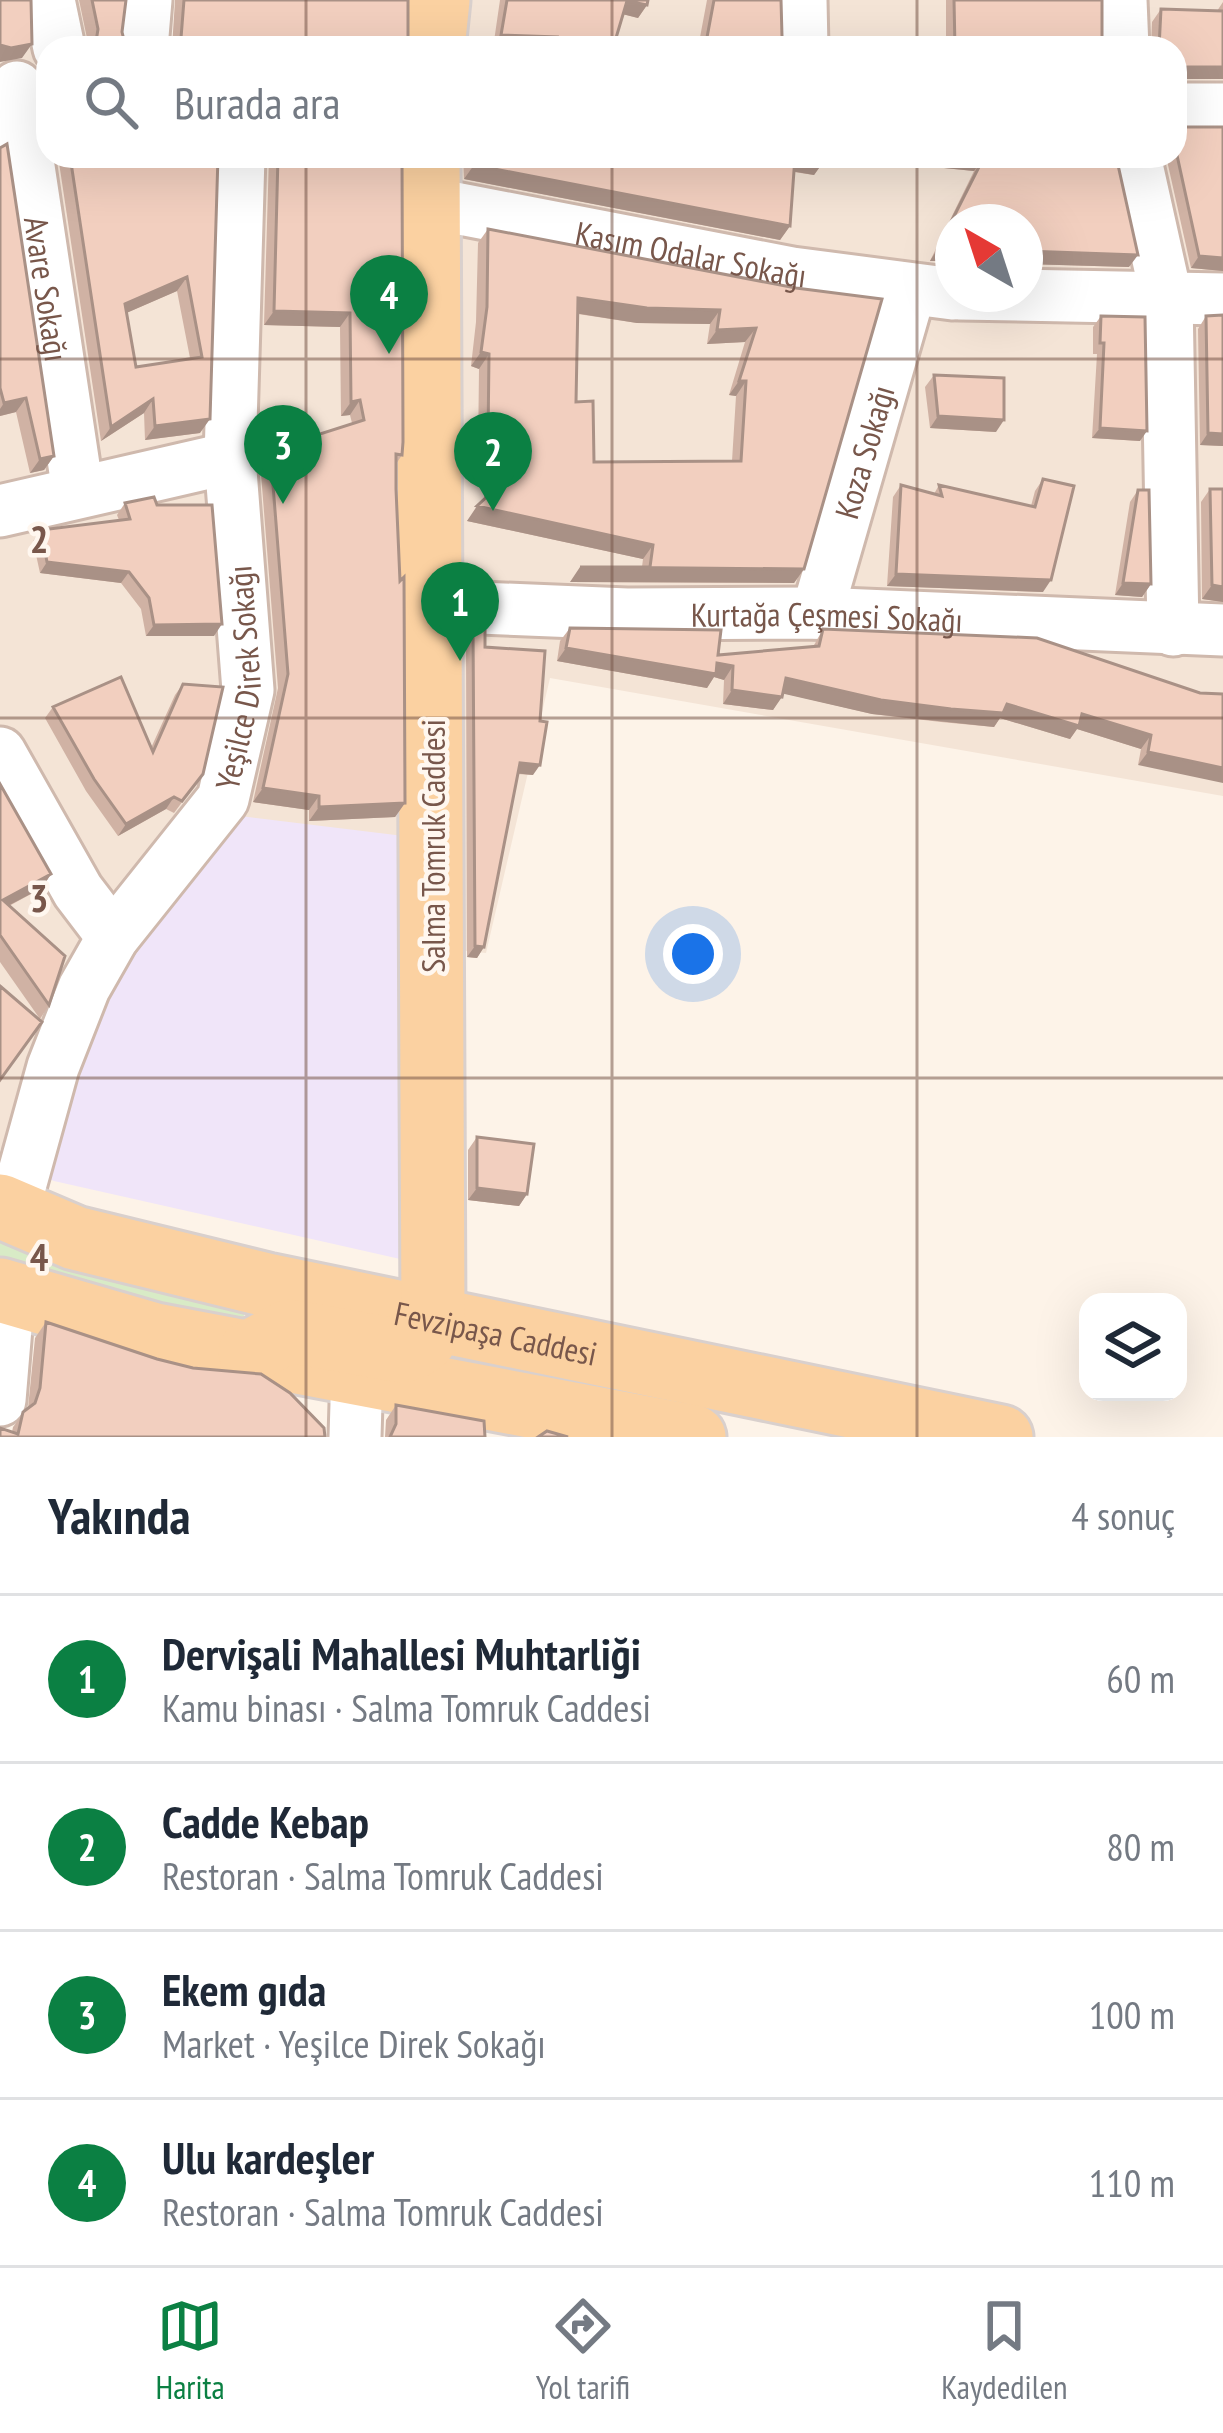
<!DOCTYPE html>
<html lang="tr">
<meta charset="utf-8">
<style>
:root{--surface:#fff;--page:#f2f2f3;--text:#1f2937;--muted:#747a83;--line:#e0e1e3;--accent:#0b8043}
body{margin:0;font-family:"PT Sans Narrow",sans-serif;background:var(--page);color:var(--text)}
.controls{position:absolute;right:36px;bottom:36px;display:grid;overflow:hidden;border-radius:24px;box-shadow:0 12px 48px #0002}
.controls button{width:108px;height:108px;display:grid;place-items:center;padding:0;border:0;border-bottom:3px solid var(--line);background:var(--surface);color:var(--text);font:60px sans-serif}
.compass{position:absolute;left:935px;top:204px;width:108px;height:108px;border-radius:50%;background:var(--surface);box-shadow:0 12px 48px #0002;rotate:321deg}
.you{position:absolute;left:693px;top:954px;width:42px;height:42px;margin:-30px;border:9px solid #fff;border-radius:50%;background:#1a73e8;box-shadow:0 0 0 18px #1a73e833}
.badge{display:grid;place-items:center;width:78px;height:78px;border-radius:50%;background:var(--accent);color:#fff;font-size:39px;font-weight:700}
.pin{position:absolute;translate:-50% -99px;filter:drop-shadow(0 3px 6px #0008)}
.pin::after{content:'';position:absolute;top:63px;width:42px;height:36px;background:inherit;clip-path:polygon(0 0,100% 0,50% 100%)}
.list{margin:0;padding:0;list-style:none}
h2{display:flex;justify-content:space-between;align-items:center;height:156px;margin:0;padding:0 48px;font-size:51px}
h2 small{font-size:39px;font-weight:400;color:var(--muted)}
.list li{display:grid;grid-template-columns:78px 1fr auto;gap:36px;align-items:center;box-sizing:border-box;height:168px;padding:0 48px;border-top:3px solid var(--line)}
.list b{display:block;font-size:45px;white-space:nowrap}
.list p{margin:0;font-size:39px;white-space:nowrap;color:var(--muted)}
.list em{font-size:39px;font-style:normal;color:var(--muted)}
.icon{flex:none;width:66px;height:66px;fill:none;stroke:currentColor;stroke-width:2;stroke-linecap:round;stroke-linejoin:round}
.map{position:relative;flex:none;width:1223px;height:1437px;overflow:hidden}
.search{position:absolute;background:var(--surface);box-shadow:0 12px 48px #0002;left:36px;right:36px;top:36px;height:132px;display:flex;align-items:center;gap:30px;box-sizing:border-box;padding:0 42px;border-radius:36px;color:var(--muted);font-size:45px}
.sheet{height:828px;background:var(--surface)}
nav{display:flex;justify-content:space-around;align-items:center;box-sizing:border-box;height:168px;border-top:3px solid var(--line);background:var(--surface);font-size:33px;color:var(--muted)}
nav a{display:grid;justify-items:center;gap:6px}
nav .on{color:var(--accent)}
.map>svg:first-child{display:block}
</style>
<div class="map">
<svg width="1223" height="1437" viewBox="0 0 1223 1437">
<rect width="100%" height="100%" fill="#fdf3e8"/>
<path fill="#f4e4d6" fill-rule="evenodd" d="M0 0H156L152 48H48V156H415L412 837 35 1173 0 1149Z
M469 0H1223V607L454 593 451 304 460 156H1175V48H466ZM953 222H1025V294H953Z
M805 632 1223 639V796L550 678 486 953 441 948 449 633Z"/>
<path fill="#f0e5f9" d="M232 815 412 837 409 1261 54 1181 35 1173 111 957Z"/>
<path fill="#d8ebc6" d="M0 1236 247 1302 241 1328 0 1259Z"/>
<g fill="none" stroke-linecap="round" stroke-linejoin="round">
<defs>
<g id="minor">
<path d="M49 0 59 48"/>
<path d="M801 0 802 48"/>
<path d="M1121 0 1123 48"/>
<path d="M142 48 146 0"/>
<path id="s1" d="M17 87 78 492"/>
<path d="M1175 109H1223"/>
<path d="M1135 156 1167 300 1173 630"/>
<path id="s2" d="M429 203 792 273 953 294"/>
<path d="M959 294 1223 299"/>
<path d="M0 511 230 458"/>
<path id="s3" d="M431 606 627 614 817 613 1223 630"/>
<path id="s4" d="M817 613 910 291"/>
<path d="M0 753 78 891 113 937"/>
<path id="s5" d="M13 1212 53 1067 84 988 113 937 223 799 248 690 230 458 239 156"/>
<path d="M0 1400 9 1292"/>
<path d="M355 1437 357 1370"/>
</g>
<g id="major">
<path d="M433 48 438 0"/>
<path id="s6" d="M0 1206 75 1238 267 1285 1001 1437"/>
<path d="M0 1290 155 1335 694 1437"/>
<path d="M250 1352 289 1331 401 1351C421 1347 428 1340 433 1320L428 156"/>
</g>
</defs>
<use href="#minor" stroke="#cfb9ad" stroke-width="57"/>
<use href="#major" stroke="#d9d0cd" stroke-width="69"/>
<use href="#minor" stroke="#fff" stroke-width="51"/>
<use href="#major" stroke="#fbd1a1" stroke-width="63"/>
</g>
<path fill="#d0b2a4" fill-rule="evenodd" d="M79 0H126L122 32 126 48H88V43Z
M175 0H408V48H172Z
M500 0H648L647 5 638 18 623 14 613 48H493Z
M707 0H781L782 36 786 48H698Z
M946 0H1102V37L1105 48H946Z
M1223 2V79H1175V48H1151L1152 22 1161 9 1217 11Z
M1175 124 1223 271 1191 268 1166 156H1175Z
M0 148 54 456 44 470 30 473 16 412 0 416Z
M58 156H218L200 433 145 440 144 413 101 441ZM177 291 190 358 136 367 126 313Z
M269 156H402V455L396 464V489L405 803 395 817 309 821V810L253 802 278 688 261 474 279 447 352 423 350 415 341 416 340 327 264 325Z
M463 156H825L824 161 814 175 794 172 790 226 780 240 464 179Z
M945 156H1116L1129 267 1025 264V222L953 261H930L974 171 944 168Z
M488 229 796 288 804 569 794 583 570 582 642 567 643 559 467 521 484 500V453H478L479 369 471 366 476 322 478 243ZM578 314 637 323 710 324 707 344 745 342 729 395 736 396 732 461 594 462 576 402Z
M1101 316 1140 441 1092 438 1097 354H1093V327Z
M1206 316 1223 446 1200 445 1198 329Z
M934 375 996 432 930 428 925 387Z
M1043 479V592L887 586 893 497 901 485 934 494 939 485 1031 506 1035 491Z
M1210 489H1223V602L1202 599 1201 502Z
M1138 490 1151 584 1142 597 1115 595 1130 502Z
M125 503 214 636H146L141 609 121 583 40 573 33 541 41 530 119 520 117 515Z
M473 627 485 647 533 775 518 774 484 947 477 958 467 957 466 637Z
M570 628 718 655 813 647 823 629 1200 693 1138 765 1141 749 1077 729 1070 739 1000 718 994 727 941 722 872 714 783 693 773 710 723 704 724 680 714 677 707 688 557 661 560 641Z
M183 684 203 774 174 813 166 809 118 836 86 791 45 718 53 707 151 748 175 695Z
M0 784 51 874 42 888 9 906 49 1005 40 1019 0 962Z
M477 1137 527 1194 519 1206 468 1200V1150Z
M46 1322 157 1359 290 1393 0 1437 12 1432 13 1427 28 1408 35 1338Z
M396 1405 485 1437H385L386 1420Z"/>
<path fill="#a99186" d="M627 1 647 5 638 18 618 13Z
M501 35 558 37 550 48H493Z
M32 44 22 58 0 62V45Z
M1184 67H1223V79H1175V69Z
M953 156 983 159 974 171 944 168Z
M795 157 824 161 814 175 785 170Z
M474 165 790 226 780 240 464 179Z
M938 248 953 249V261H930Z
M1025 251 1138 255 1129 267 1025 264Z
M1199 256 1223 258V271L1191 268Z
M187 277 177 291 115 318 125 304Z
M578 298 720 310 710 324 637 323 568 312Z
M274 311 350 313 340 327 264 325Z
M756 328 745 342 707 344 717 330Z
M481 352 489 354 479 369 471 366Z
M739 381H746L736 396 729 395Z
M26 398 16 412 0 416V409L4 403Z
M153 399 144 413 101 441 111 427Z
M360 400 350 415 341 416 351 402Z
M938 416 1004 420 996 432 930 428Z
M210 419 200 433 145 440 155 426Z
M1100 428 1147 431 1140 441 1092 438Z
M1208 433 1223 434V446L1200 445Z
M488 438H494L484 453H478Z
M54 456 44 470 30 473 40 459Z
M477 506 653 545 643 559 467 521Z
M47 562 129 572 121 583 40 573Z
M580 567 804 569 794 583 570 582Z
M896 574 1051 580 1043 592 887 586Z
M1123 583 1151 584 1142 597 1115 595Z
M1212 585 1223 587V602L1202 599Z
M222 624 214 636H146L154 625Z
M566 648 717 663 733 666 724 680 714 677 707 688 557 661Z
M786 678 1082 714 1151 735 1141 749 1077 729 1070 739 1000 718 994 727 872 714 776 692Z
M732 690 782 697 773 710 723 704Z
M1148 752 1223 768V783L1138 765Z
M520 763 540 765 533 775 513 773Z
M263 788 319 796 309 810 253 802Z
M174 797 166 809 118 836 126 824Z
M405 803 395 817 309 821 319 807Z
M51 874 42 888 0 910 3 900Z
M475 946 484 947 477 958 467 957Z
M477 1188 527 1194 519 1206 468 1200Z"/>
<path fill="#f2cfbf" stroke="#a99186" stroke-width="3" fill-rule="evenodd" d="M0 0H31L32 44 11 48 0 45Z
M92 0H126L122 32 126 48H95L98 29Z
M184 0H408V48H177L181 38Z
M507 0H648L647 5 627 1 613 48H566L558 37 501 35Z
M714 0H781L782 36 786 48H705Z
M954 0H1102V37L1105 48H955Z
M1161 9 1223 11V67H1184L1175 69V48H1159Z
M1175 124 1184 127H1223V258L1199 256 1175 146Z
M7 144 54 456 40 459 26 398 4 403 0 388V148Z
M70 156H218L210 419 155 426 153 399 111 427ZM187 277 202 357 136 367 125 304Z
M278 156H402L403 442 402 455 396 454V489L400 581 404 577 405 803 319 807V796L263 788 288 674 271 460 279 459V447L364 420 360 400 351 402 350 313 274 311Z
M473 156H825L824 161 795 157 790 226 474 165Z
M953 156H1116L1138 255 1025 251V222H953V249L938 248 983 159Z
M488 229 796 288 882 299 804 569 580 567H650L653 545 477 506 494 490V438H488L489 354 481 352 487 307ZM578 298 647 308 720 310 717 330 756 328 739 381H746L741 461 594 462 593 401 576 402Z
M1223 315V434L1208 433 1206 316Z
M1101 316 1145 317 1147 431 1100 428 1104 343H1100Z
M934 375 1004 378V420L938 416Z
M1043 479 1074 486 1051 580 896 574 901 485 942 496 939 485 1035 507Z
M1210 489H1223V587L1212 585Z
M1138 490H1149L1151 584 1123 583Z
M154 497 157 505H212L222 624 154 625 149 598 129 572 47 562 41 530 130 519 125 503Z
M473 627 485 628V647L545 651 540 721 547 722 540 765 520 763 484 947 475 946Z
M570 628 721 630 718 655 819 646 823 629 1037 638 1200 693 1223 694V768L1148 752 1151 735 1082 714 1079 726 1007 704 1003 713 951 709 881 700 786 678 782 697 732 690 733 666 717 663 716 674 566 648Z
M121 677 153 752 183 684 223 687 203 774 182 801 174 797 126 824 94 779 53 707Z
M0 784 51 874 3 900 65 956 49 1005 0 935Z
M0 986 42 1022 0 1080Z
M477 1137 534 1144 527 1194 477 1188Z
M46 1322 157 1359 193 1368 261 1374 290 1393 324 1428 325 1437H0V1428L18 1434 23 1412 35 1403 40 1388Z
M396 1405 484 1421 485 1437H390L396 1424Z
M547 1431 568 1437H538Z"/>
<path fill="none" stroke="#78574b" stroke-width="3" stroke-opacity="0.55" d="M306 0V48M612 0V48M917 0V48M306 156V1437M612 156V1437M917 156V1437M0 359H1223M0 718H1223M0 1078H1223"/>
<g text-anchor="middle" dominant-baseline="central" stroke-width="9" stroke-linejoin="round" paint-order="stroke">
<g font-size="33" fill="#78574b" stroke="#fff7ef">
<text stroke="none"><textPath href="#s2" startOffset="267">Kasım Odalar Sokağı</textPath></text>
<text stroke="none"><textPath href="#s1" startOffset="204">Avare Sokağı</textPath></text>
<text stroke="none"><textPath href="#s4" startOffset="168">Koza Sokağı</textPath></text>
<text stroke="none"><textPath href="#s3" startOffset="396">Kurtağa Çeşmesi Sokağı</textPath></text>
<text stroke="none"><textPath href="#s5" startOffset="594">Yeşilce Direk Sokağı</textPath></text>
<text transform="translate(432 846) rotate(-90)">Salma Tomruk Caddesi</text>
<text stroke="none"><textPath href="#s6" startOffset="513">Fevzipaşa Caddesi</textPath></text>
</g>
</g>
<g font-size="39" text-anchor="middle" font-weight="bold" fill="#78574b" stroke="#fff7ef" stroke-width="9" stroke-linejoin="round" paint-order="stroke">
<text x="39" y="553">2</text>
<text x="39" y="912">3</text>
<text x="39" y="1271">4</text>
</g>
</svg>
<div class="controls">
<button><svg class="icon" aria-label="layers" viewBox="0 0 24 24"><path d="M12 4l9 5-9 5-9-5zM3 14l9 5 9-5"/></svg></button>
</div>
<svg class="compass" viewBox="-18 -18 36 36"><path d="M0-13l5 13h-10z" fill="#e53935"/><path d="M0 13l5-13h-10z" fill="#747a83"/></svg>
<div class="you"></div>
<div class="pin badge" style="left:460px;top:661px">1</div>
<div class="pin badge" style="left:493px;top:511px">2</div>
<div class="pin badge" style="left:283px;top:504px">3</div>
<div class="pin badge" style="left:389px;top:354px">4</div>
<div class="search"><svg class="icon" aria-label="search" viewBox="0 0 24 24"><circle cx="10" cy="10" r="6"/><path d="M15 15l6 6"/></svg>Burada ara</div>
</div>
<section class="sheet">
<h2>Yakında<small>4 sonuç</small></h2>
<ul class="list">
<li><span class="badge">1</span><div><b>Dervişali Mahallesi Muhtarliği</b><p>Kamu binası · Salma Tomruk Caddesi</p></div><em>60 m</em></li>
<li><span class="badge">2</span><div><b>Cadde Kebap</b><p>Restoran · Salma Tomruk Caddesi</p></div><em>80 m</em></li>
<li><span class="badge">3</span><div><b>Ekem gıda</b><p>Market · Yeşilce Direk Sokağı</p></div><em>100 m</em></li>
<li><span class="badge">4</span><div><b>Ulu kardeşler</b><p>Restoran · Salma Tomruk Caddesi</p></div><em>110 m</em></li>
</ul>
</section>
<nav>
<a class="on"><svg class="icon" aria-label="map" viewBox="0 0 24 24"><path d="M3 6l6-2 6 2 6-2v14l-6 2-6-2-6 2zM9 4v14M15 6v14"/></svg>Harita</a>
<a><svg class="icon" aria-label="directions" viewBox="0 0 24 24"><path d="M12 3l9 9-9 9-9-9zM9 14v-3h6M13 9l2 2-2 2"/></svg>Yol tarifi</a>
<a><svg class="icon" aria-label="saved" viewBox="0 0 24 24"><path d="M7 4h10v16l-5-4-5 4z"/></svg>Kaydedilen</a>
</nav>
